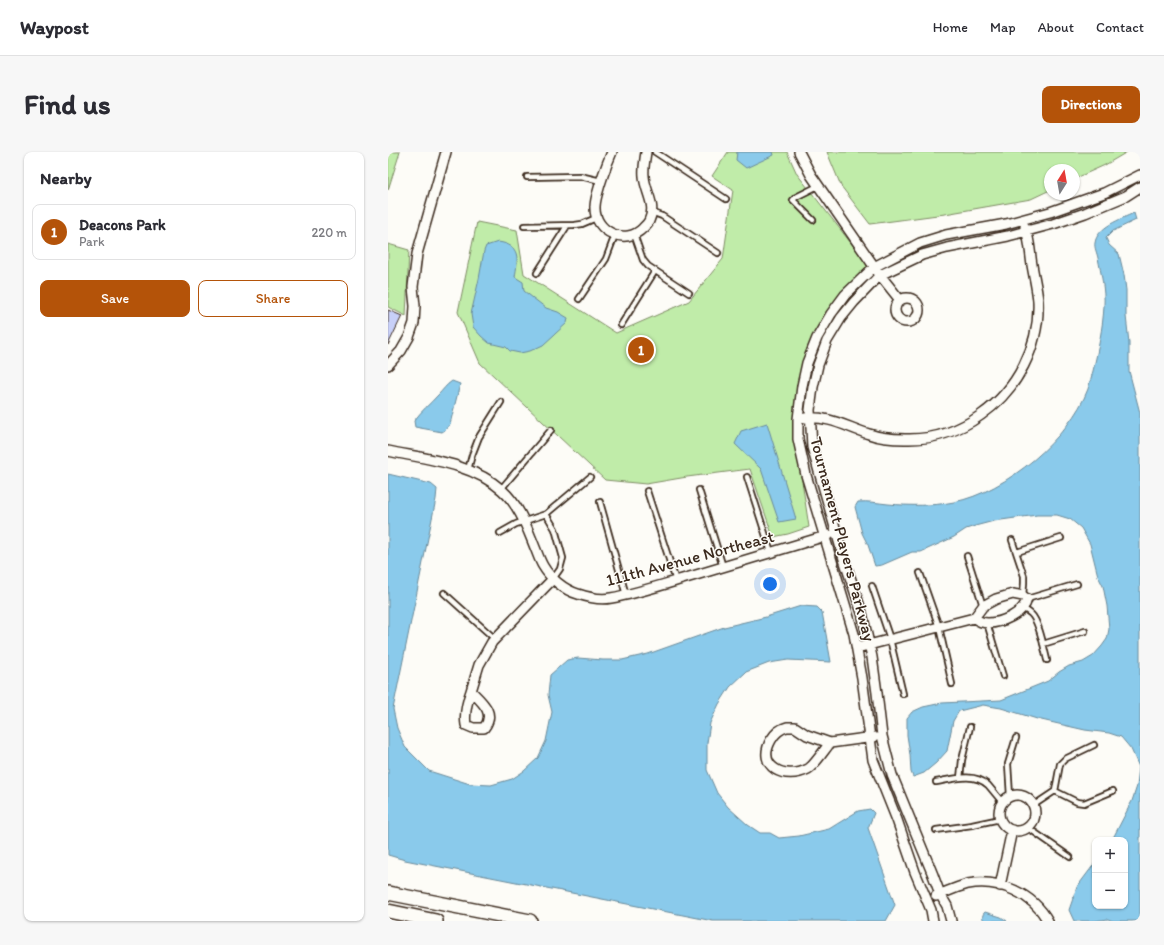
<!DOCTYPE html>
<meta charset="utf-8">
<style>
:root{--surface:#fff;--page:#f7f7f7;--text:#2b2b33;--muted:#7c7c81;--line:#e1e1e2;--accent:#b45309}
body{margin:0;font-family:Itim,sans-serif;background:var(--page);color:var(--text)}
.controls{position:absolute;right:12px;bottom:12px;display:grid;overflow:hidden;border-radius:8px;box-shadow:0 1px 3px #0004}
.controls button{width:36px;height:36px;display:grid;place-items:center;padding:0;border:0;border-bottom:1px solid var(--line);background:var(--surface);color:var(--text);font:20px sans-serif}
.compass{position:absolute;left:656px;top:12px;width:36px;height:36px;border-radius:50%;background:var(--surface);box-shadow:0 1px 3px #0004;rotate:11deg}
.you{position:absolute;left:382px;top:432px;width:14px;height:14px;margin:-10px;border:3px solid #fff;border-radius:50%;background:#1a73e8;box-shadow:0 0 0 6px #1a73e833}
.badge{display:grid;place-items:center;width:26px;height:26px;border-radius:50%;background:var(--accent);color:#fff;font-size:13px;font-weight:700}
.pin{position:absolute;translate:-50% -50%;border:2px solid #fff;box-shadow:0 1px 4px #0006}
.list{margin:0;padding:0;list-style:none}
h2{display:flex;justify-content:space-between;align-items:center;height:52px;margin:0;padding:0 16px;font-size:17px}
h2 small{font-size:13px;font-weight:400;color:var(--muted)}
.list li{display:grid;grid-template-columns:26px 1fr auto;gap:12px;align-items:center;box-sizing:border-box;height:56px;margin:0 8px 8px;padding:0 8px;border:1px solid var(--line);border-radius:8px}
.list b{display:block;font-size:15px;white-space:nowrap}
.list p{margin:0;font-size:13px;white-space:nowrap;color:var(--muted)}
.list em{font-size:13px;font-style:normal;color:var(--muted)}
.actions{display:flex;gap:8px;padding:12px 16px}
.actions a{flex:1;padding:9px 0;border:1px solid var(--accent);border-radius:8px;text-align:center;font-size:14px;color:var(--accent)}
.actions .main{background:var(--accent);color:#fff}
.map{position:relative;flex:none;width:752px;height:769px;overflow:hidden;border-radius:8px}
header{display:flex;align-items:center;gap:24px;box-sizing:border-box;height:56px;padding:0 20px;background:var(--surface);border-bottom:1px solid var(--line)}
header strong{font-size:19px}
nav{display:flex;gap:22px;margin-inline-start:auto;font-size:14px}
.intro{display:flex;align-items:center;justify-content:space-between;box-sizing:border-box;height:96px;padding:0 24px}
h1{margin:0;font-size:28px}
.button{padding:10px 18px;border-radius:8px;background:var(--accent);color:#fff;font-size:14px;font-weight:700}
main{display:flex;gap:24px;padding:0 24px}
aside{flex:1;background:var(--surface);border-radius:8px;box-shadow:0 1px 3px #0004}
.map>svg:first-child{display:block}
</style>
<header>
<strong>Waypost</strong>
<nav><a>Home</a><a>Map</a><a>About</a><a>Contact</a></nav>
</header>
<div class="intro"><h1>Find us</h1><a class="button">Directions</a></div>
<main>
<aside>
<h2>Nearby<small></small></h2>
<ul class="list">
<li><span class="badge">1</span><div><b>Deacons Park</b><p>Park</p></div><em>220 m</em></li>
</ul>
<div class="actions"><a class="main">Save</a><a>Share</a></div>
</aside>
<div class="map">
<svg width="752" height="769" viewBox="0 0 752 769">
<rect width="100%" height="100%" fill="#fdfcf7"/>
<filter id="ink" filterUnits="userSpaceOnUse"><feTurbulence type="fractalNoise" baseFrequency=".025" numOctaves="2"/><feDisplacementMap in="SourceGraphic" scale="8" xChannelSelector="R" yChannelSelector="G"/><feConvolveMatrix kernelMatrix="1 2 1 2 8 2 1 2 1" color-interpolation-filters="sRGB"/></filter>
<g filter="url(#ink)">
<path fill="#c0eca9" stroke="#7e8b64" d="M0 0H12L0 38Z
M340 0H399L409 22 477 109 479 114 452 143 439 160 425 184 409 296 421 375 400 382 385 385 362 317 299 325 258 332 217 328 92 211 70 160 89 70 129 78 136 122 228 181 301 149 335 107 345 38 324 24Z
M439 0H739L717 13 686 27V18H662V38L643 47 557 62 482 72 453 34Z
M0 92 21 98 18 164 0 155Z"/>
<path fill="#8acaeb" stroke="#6a8a99" d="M349 0H385L386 3 358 16 348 8Z
M746 61 748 68 725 79 718 86 721 93 731 102 736 123 738 138V164L741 191V219L752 261V769H725L720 767 706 769H686L681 758 689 735 707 711V754H737V688H724L744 649 749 634 751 615 743 597 733 585 721 581 697 578 649 567 613 556 595 553 571 559 565 569 559 599 548 611 536 621 525 625 523 620 522 603 519 583V566L524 560 535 555 554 551 613 548 660 529 671 520 681 514 695 510 705 504 714 494 719 487 721 477 719 454 715 434 710 424 702 392 693 376 682 367 669 363H649L606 369 587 374 578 377 566 385 533 400H524L494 413 487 414 480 393 474 381 467 355 470 350C480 349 490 351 500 352 522 354 545 354 566 350 618 340 682 285 700 237 702 231 703 225 705 219 710 198 715 175 716 154 717 138 713 121 710 106 709 101 706 95 707 91 709 75 733 67 746 61Z
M110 90C133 93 130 107 127 125L135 130 136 139 158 156 170 160 180 166 179 171 155 193 142 199 132 201 122 199 118 195 101 191 93 184 85 175 83 162 91 127 96 99 98 94Z
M64 229 72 232 62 272 57 278 54 280 27 275 26 269C33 259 42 252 50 243 55 238 58 233 64 229Z
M379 271 408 367 391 370 373 317 347 292 353 279Z
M0 322 43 332 49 337 48 347 5 557 9 576 17 595 41 619 82 632 103 633 124 627 136 619 150 606 158 589 164 560 160 543 162 523 179 508 190 506 215 508H234L260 502 336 475 378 465 413 454 429 455 434 460 443 510 400 508 381 511 358 520 342 535 331 552 322 571 319 591V618L329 641 340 655 360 673 372 681H382L391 686 411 684 441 677 470 659 482 657 486 661 480 676 507 753 498 769H325L17 708 0 703Z
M597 760 613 765 619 769H596C594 765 594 763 597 760Z"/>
<path fill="#c8d0f8" stroke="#3b2a1e" d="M0 158 14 164 0 193Z"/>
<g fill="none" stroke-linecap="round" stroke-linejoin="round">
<defs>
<path id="service" d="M267 0 338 47
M139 25 192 24 213 29
M263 60 274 64 330 101
M425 68 405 48 408 45 430 34
M136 74 187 73 194 72 208 66
M246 82 255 108 260 114 301 141
M149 121 179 74
M191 147 218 107 227 83
M233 173 267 119
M80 318 84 303 91 285 113 250
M359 325 383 400
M113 337 163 278
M311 338 335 415
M259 339 288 429
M212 350 238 443
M158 362 167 377 175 406 172 417 165 427
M112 381 128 372 158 362 202 325
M624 388 636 424V431L635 444
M629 400 673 386
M579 404 595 454
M532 421 551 475 564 532
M484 434 502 487 515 542
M56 441 107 487
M639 447 689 432
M635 456C637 458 640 459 643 462 651 469 656 496 659 508
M599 471 615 524
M655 492 697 479
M572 626 574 608 582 575
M548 630C565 627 586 620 600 633 605 639 610 645 614 650
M667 639 689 650 696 651 725 639
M622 644 620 612 628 586
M646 653 667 639 672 612 677 607 706 593
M639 675 682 705
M548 678 584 673 612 667"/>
<path id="minor" d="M224 0C218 14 213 28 209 43 208 47 207 52 207 55 206 80 238 94 255 76 257 74 260 71 261 69 269 53 257 40 256 24 255 16 257 8 258 0
M411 0 423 23 492 123 512 148
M507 158a12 12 0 1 1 24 0a12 12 0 1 1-24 0Z
M0 213 13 199 21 185 26 171 27 154 25 135 29 102 58 0
M417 266C443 264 458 275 481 282 492 286 505 287 517 287 544 288 571 279 593 263 629 238 652 194 650 149 649 137 646 125 644 113 642 101 642 87 637 75
M0 299C38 307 84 311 114 338 132 354 139 376 148 398 150 403 152 409 155 414 162 426 176 438 190 442 199 445 213 448 223 446 251 441 280 431 308 423 352 410 397 396 441 383
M625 442 635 444 639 447C636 462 613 471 600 471 595 471 590 469 586 466L595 454 608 447Z
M469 496 586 466
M83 539 91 513 104 490 159 433 165 427
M83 539C94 550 108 561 96 576H85L78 573C76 561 79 550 83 539Z
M399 575H407L419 583 442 591C437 597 426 614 420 617 397 629 368 615 383 588 387 581 391 577 399 575Z
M442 591 486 585
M611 661a18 18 0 1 1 36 0a18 18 0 1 1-36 0Z
M612 734 624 678
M548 744C558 740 569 735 580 732 611 726 645 742 660 769
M545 769 543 758 527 720 509 668 485 608 474 526 466 482 418 323 410 287V267L414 234 419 211 429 186 443 162 457 143 486 115 532 91 558 83 618 72 662 60 716 41 752 23
M563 769 559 754 552 742 545 723 504 623 494 584 489 541 484 505 474 461 456 407 424 295 422 258 425 235 430 213 439 189 453 166 466 150 492 123 534 103 559 96 620 84 665 72 697 61 738 44 752 35"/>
<path id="secondary" d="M0 741 142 769
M0 759 48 769"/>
</defs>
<use href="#service" stroke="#3b2a1e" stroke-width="8"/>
<use href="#minor" stroke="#3b2a1e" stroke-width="12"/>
<use href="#secondary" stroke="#3b2a1e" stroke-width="16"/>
<use href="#service" stroke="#fdfcf7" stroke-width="4.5"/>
<use href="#minor" stroke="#fdfcf7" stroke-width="9"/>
<use href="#secondary" stroke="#fdfcf7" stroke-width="13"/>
</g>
</g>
<g text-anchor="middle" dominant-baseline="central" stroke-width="3" stroke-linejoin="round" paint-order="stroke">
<g font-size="17" fill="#3b2a1e" stroke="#fdfcf7">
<text transform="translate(455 387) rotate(75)">Tournament Players Parkway</text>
<text transform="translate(302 406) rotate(-15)">111th Avenue Northeast</text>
</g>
</g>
</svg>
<div class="controls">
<button>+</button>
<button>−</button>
</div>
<svg class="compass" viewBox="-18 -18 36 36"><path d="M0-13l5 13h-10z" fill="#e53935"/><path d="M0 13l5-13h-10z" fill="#7c7c81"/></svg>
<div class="you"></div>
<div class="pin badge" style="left:253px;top:198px">1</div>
</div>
</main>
